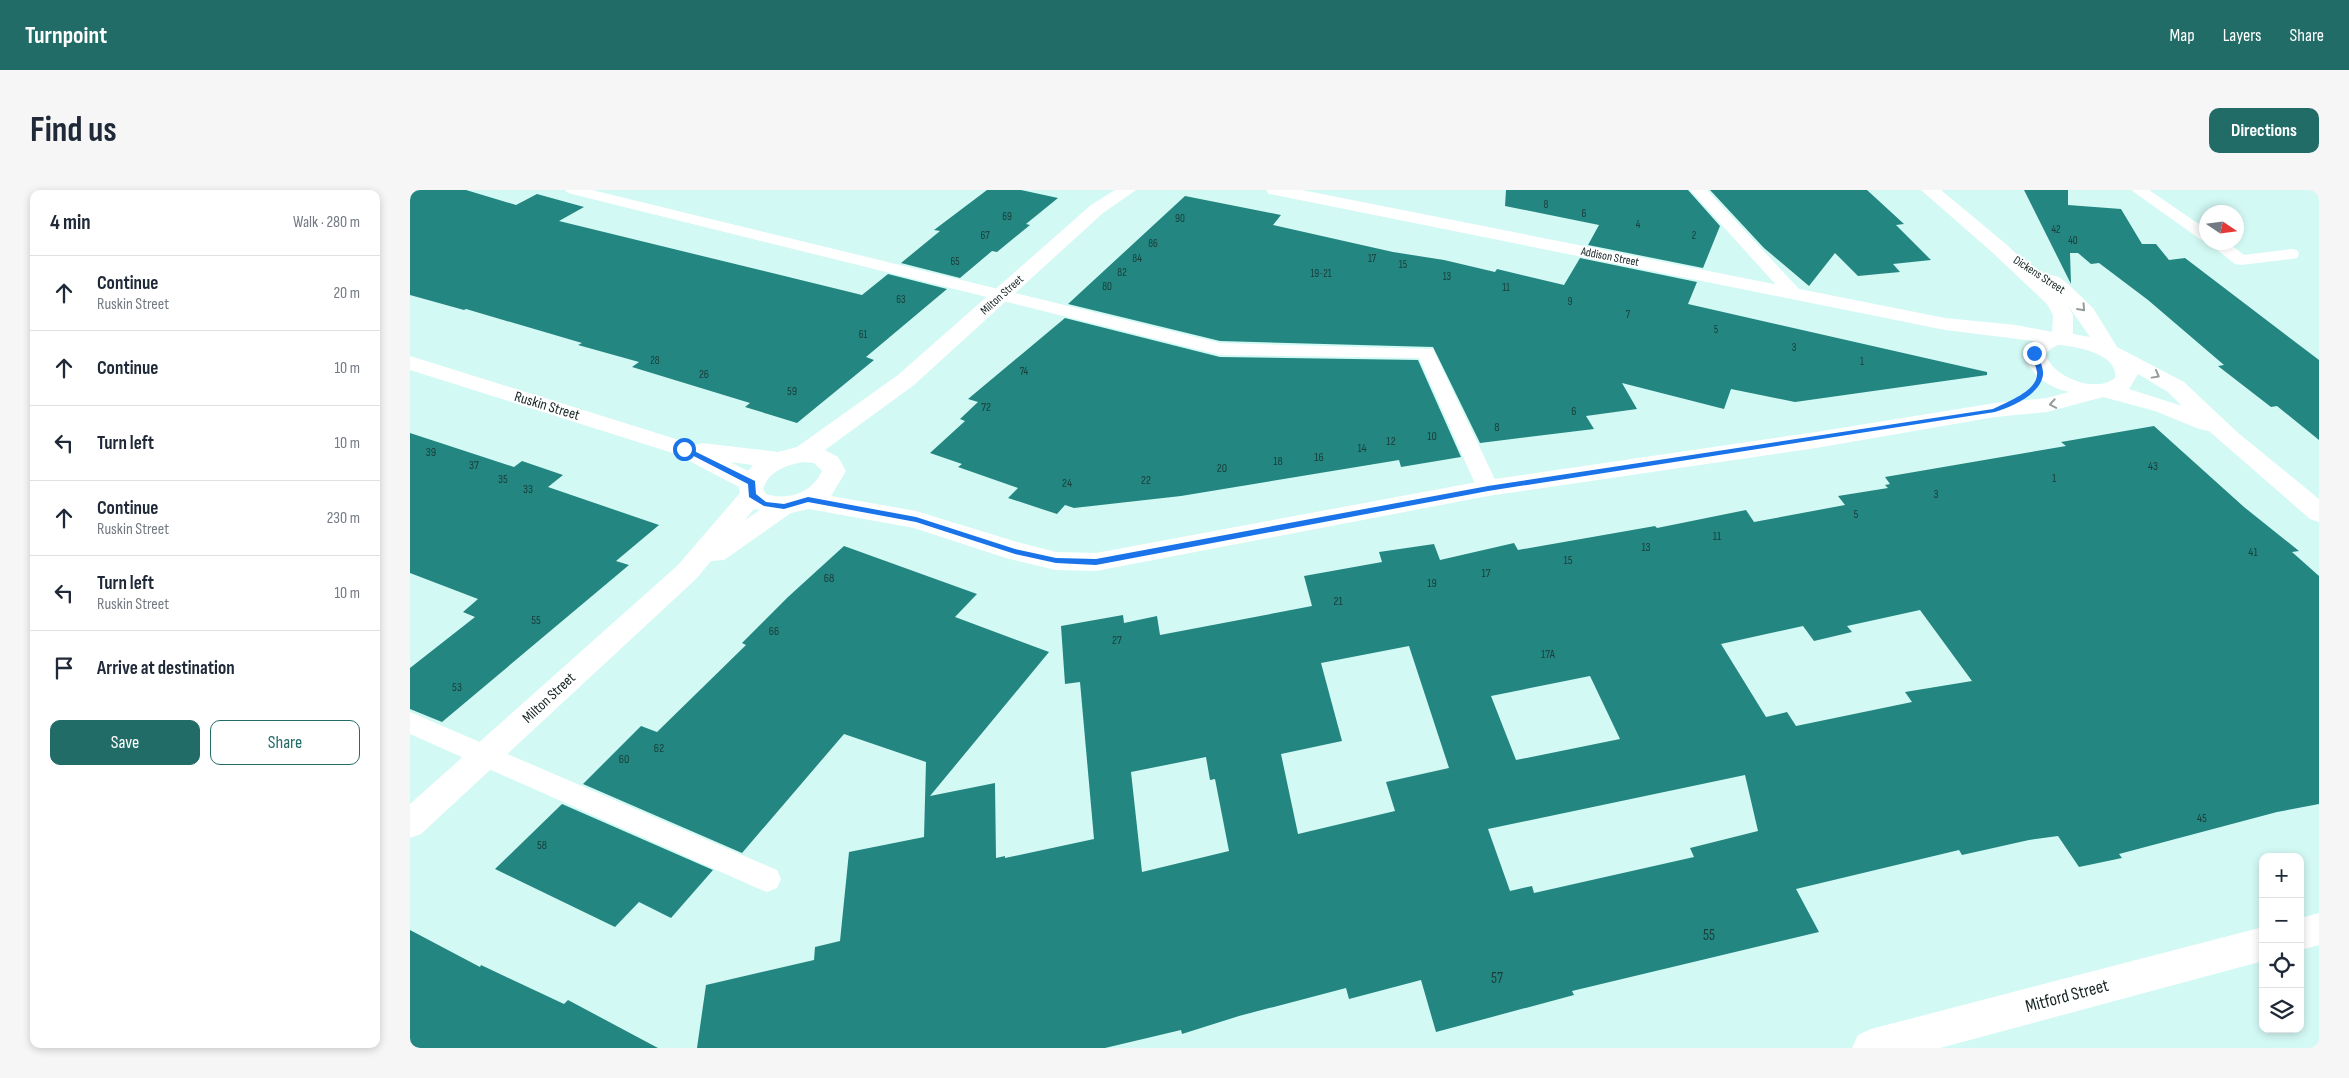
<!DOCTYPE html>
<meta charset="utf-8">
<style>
:root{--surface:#fff;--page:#f6f6f7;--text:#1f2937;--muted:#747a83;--line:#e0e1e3;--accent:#216c67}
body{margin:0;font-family:"Sofia Sans Condensed",sans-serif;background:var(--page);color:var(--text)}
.controls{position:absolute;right:15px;bottom:15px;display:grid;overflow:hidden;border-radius:10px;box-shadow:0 2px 8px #0003}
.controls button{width:45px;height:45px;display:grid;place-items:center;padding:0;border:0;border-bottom:1px solid var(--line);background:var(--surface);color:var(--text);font:25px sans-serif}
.compass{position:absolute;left:1789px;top:15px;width:45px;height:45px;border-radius:50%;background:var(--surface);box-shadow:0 2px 8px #0003;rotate:103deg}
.stop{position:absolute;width:15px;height:15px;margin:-11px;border:4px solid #1a73e8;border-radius:50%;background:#fff}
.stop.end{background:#1a73e8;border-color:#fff;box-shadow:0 1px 5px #0008}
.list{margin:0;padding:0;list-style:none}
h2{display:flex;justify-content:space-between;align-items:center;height:65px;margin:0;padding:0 20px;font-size:21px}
h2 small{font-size:16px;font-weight:400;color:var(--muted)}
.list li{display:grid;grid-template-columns:32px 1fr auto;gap:15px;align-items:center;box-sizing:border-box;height:75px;padding:0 20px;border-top:1px solid var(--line)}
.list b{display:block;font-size:19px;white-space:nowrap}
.list p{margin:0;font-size:16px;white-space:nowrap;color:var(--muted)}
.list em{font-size:16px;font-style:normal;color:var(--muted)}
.actions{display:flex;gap:10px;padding:15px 20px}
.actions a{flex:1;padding:11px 0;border:1px solid var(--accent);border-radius:10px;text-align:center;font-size:18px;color:var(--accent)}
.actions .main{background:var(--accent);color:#fff}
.icon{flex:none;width:28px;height:28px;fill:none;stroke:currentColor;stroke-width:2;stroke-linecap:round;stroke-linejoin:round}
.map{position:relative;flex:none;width:1909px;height:858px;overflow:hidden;border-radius:10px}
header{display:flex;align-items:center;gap:30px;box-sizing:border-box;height:70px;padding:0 25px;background:var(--accent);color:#fff}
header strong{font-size:24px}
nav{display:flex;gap:28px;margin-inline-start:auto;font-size:18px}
.intro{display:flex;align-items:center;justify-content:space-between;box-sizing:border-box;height:120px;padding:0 30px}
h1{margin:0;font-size:35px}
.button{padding:12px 22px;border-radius:10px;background:var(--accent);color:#fff;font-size:18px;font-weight:700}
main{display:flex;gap:30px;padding:0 30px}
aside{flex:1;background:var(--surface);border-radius:10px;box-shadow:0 2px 8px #0003}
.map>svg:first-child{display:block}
</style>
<header>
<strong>Turnpoint</strong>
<nav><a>Map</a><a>Layers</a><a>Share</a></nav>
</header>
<div class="intro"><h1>Find us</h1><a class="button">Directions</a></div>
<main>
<aside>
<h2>4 min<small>Walk · 280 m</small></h2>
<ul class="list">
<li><svg class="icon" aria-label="ahead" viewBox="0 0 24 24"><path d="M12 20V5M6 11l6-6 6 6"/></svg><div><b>Continue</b><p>Ruskin Street</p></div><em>20 m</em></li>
<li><svg class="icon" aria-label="ahead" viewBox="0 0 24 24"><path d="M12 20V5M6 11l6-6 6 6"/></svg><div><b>Continue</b></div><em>10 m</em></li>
<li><svg class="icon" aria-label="left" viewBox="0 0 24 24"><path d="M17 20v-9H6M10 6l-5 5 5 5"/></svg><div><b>Turn left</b></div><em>10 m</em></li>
<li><svg class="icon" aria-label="ahead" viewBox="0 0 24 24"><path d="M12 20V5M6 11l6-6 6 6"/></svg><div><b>Continue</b><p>Ruskin Street</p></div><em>230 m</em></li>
<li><svg class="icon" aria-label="left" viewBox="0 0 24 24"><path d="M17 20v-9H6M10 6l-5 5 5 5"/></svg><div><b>Turn left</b><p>Ruskin Street</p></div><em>10 m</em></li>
<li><svg class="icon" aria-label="arrive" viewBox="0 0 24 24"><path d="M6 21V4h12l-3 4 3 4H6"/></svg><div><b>Arrive at destination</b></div></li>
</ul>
<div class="actions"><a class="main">Save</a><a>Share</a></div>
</aside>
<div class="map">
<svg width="1909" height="858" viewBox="0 0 1909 858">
<rect width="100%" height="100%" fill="#d3f9f5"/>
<path fill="#248680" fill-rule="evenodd" d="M0 0H56L106 15 127 4 174 17 149 31 452 105 478 84 537 99 456 167 464 170 387 233 335 217 340 213 222 177 229 172 168 155 172 153 56 119 54 120 0 105Z
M577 0H611L648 8 616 34 620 35 587 62 582 61 550 88 491 73 530 41 524 40Z
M1096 0H1278L1310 36 1293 78 1178 55 1189 35 1095 16Z
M1300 0H1457L1494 34 1486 35 1521 70 1483 74 1490 82 1448 86 1425 63 1399 96 1354 58Z
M1614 0H1658V15L1711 19 1732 54H1746L1759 70 1775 68 1909 170V250L1867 216 1861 217 1808 176 1814 175 1738 110 1689 73 1681 74 1668 63H1660L1661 94Z
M775 6 871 25 863 35 983 62 1034 70 1085 82 1087 79 1154 95 1170 68 1287 92 1278 114 1577 182V185L1385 212 1321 199 1314 219 1212 193 1227 219 1176 226 1184 239 1070 253 1023 157 810 151 658 114Z
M655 128 810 167 1008 170 1051 267 991 277 989 270 771 306 664 318 655 315 647 324 598 308 608 298 548 277 552 274 520 263 555 231 550 229 568 212 558 209Z
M1744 236 1834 317 1889 361 1882 362 1909 386V614L1867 622 1709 664 1712 668 1669 677 1648 646 1619 650 1552 665 1549 660 1386 699 1409 742 1162 801 1164 805 1026 842 1011 790 939 809 936 798 829 826 772 844 771 840 695 858H287L296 795 404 770 405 757 430 751 439 662 514 647 516 572 434 544 332 663 173 594 231 536 247 542 336 455 332 453 378 407 434 356 567 404 545 427 639 462 520 606 585 593 586 668 595 666V668L684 649 670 492 655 494 651 436 713 425 714 433 747 426 750 445 902 416 894 386 972 372 969 362 1024 354 1030 370 1104 353 1108 360 1245 336 1247 338 1336 320 1344 332 1435 315 1428 306 1478 298 1475 295 1480 294 1475 287 1656 256 1651 252ZM1510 420 1562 491 1495 502 1502 512 1386 536 1377 522 1356 527 1311 454 1393 436 1404 451 1442 442 1437 436ZM999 456 1039 578 976 592 985 621 888 644 871 564 932 551 911 473ZM1180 486 1210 549 1106 570 1081 506ZM796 567 800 590 805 589 819 661 732 682 721 582ZM1335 585 1348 641 1280 658 1284 667 1124 703 1122 696 1100 701 1078 639Z
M0 243 104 277 112 271 153 285 138 297 249 335 206 371 219 375 32 532 0 519V478L65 427 53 422 68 409 0 383Z
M152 614 303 680 261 728 229 712 205 737 85 679Z
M0 740 70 777 71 775 154 814 158 810 248 858H0Z"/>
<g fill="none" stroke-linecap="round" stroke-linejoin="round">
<path fill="#fff" fill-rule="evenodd" d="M155 0H182L810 153 1023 159 1089 298 1086 303 1078 305 1070 303 1067 298 1009 168 810 165 158 3Z
M1280 0H1297L1389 99 1392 103 1389 107H1377Z
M1721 0H1739L1796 39V51L1790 49Z
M1797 52H1817L1834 65 1881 59 1887 60 1889 64 1887 68 1881 69 1831 75 1825 74Z
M0 522 367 680 371 689 367 698 357 702 347 698 0 544Z"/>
<path fill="#fff" fill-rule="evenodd" d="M705 0H726L693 23 504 195 415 260 428 267 436 281 421 306 506 321 607 352 646 362 686 363 1078 290 1406 242 1585 213 1637 208 1659 202C1637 197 1620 184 1613 163L1624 151 1535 140 865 5 859 4 856 0H892L1535 128 1606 135 1642 142 1643 125 1637 114 1583 63 1511 0H1531L1597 55 1633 89 1642 85 1649 87 1658 94 1683 118 1707 157 1774 192 1827 242 1909 309V332L1900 329 1799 241 1789 239 1745 221 1693 207 1637 222 1585 227 1406 258 1078 306 686 381 646 380 596 368 504 338 399 319 381 323 314 370 301 371 286 389 11 644 0 648V614L268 375 330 303 329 297 266 264 0 180V166L285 255 292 253 368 262 387 257 488 185 681 15ZM1657 114 1680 147 1663 144V125ZM1648 155C1666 156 1709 164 1705 188 1685 204 1643 187 1635 164L1642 158ZM1728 184 1758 202 1772 216 1719 199ZM320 272 343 275 338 281ZM394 272 404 273 412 281C402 303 378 311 356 304L353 299C359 281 376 275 394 272ZM344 319 350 320 335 330Z
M1909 723V755L1890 760V728Z
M1853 737V771L1530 858H1442L1448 845 1461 839Z"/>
</g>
<defs><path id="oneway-chevron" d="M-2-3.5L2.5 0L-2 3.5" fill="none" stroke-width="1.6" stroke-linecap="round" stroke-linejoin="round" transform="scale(1.25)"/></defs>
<g stroke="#969c9c">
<use href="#oneway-chevron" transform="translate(1672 118) rotate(48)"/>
<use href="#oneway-chevron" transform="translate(1746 185) rotate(29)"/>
<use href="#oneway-chevron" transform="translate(1643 214) rotate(170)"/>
</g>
<path fill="#1a73e8" d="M1624 161 1628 163C1629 169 1634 179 1633 185 1630 205 1601 217 1585 222L1078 301 686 375 646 373 605 364 506 332 398 312 374 319 354 316 339 307 338 294 270 259 276 257 345 291 346 304 356 312 374 314 398 307 506 327 605 359 646 368 686 369 1078 296 1583 219C1596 212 1629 201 1627 182 1626 176 1623 169 1621 163Z"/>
<g text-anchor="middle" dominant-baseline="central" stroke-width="4" stroke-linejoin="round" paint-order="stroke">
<g font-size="11" fill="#1a3c3a">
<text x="1136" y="14">8</text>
<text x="1174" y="23">6</text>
<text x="597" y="26">69</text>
<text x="770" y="28">90</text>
<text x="1228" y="34">4</text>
<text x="1646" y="39">42</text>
<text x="575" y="45">67</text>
<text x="1284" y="45">2</text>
<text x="1663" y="50">40</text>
<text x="743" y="53">86</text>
<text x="727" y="68">84</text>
<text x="962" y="68">17</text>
<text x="545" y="71">65</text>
<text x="993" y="74">15</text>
<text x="712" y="82">82</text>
<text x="911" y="83">19-21</text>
<text x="1037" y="86">13</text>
<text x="697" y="96">80</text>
<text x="1096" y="97">11</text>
<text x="491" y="109">63</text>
<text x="1160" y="111">9</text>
<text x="1218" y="124">7</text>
<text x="1306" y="139">5</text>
<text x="453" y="144">61</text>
<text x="1384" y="157">3</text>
<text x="245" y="170">28</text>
<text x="1452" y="171">1</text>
<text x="614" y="181">74</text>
</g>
<g font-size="12" fill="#162423" stroke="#fff">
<text transform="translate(1200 67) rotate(11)">Addison Street</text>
<text transform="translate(1629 85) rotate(33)">Dickens Street</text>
<text transform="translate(592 105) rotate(-42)">Milton Street</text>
</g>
<g font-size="12" fill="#1a3c3a">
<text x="294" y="184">26</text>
<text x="382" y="201">59</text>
<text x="576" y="217">72</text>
<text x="1164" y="221">6</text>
<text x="1087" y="237">8</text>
<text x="1022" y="246">10</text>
<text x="981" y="251">12</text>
<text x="952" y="258">14</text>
<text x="21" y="262">39</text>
<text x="909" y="267">16</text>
<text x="868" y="271">18</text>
<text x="64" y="275">37</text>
<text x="1743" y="276">43</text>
<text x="812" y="278">20</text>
<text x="1644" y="288">1</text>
<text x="93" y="289">35</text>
<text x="736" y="290">22</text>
<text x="657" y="293">24</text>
<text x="118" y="299">33</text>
<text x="1526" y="304">3</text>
<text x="1446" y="324">5</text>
<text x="1307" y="346">11</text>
<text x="1236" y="357">13</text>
<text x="1843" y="362">41</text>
<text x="1158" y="370">15</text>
<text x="1076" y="383">17</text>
<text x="419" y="388">68</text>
<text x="1022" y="393">19</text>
<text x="928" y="411">21</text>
<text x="126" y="430">55</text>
<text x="364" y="441">66</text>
<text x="707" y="450">27</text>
<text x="1138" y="464">17A</text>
<text x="47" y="497">53</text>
<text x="249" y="558">62</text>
<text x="214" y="569">60</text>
<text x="1792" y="628">45</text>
<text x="132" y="655">58</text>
</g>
<g font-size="15" fill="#162423" stroke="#fff">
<text transform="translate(137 216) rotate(17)">Ruskin Street</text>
<text transform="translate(139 508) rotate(-43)">Milton Street</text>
</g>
<g font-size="15" fill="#1a3c3a">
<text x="1299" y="745">55</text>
<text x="1087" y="788">57</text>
</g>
<g font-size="18" fill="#162423" stroke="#fff">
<text transform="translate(1657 806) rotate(-15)">Mitford Street</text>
</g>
</g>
</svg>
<div class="controls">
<button>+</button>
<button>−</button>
<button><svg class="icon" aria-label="locate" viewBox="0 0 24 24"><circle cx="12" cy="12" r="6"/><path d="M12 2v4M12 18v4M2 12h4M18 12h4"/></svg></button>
<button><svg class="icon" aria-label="layers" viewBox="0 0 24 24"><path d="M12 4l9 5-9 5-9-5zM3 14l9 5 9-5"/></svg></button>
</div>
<svg class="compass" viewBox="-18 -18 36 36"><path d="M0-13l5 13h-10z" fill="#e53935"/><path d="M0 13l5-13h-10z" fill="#747a83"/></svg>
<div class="stop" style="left:274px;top:259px"></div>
<div class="stop end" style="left:1624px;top:163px"></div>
</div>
</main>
